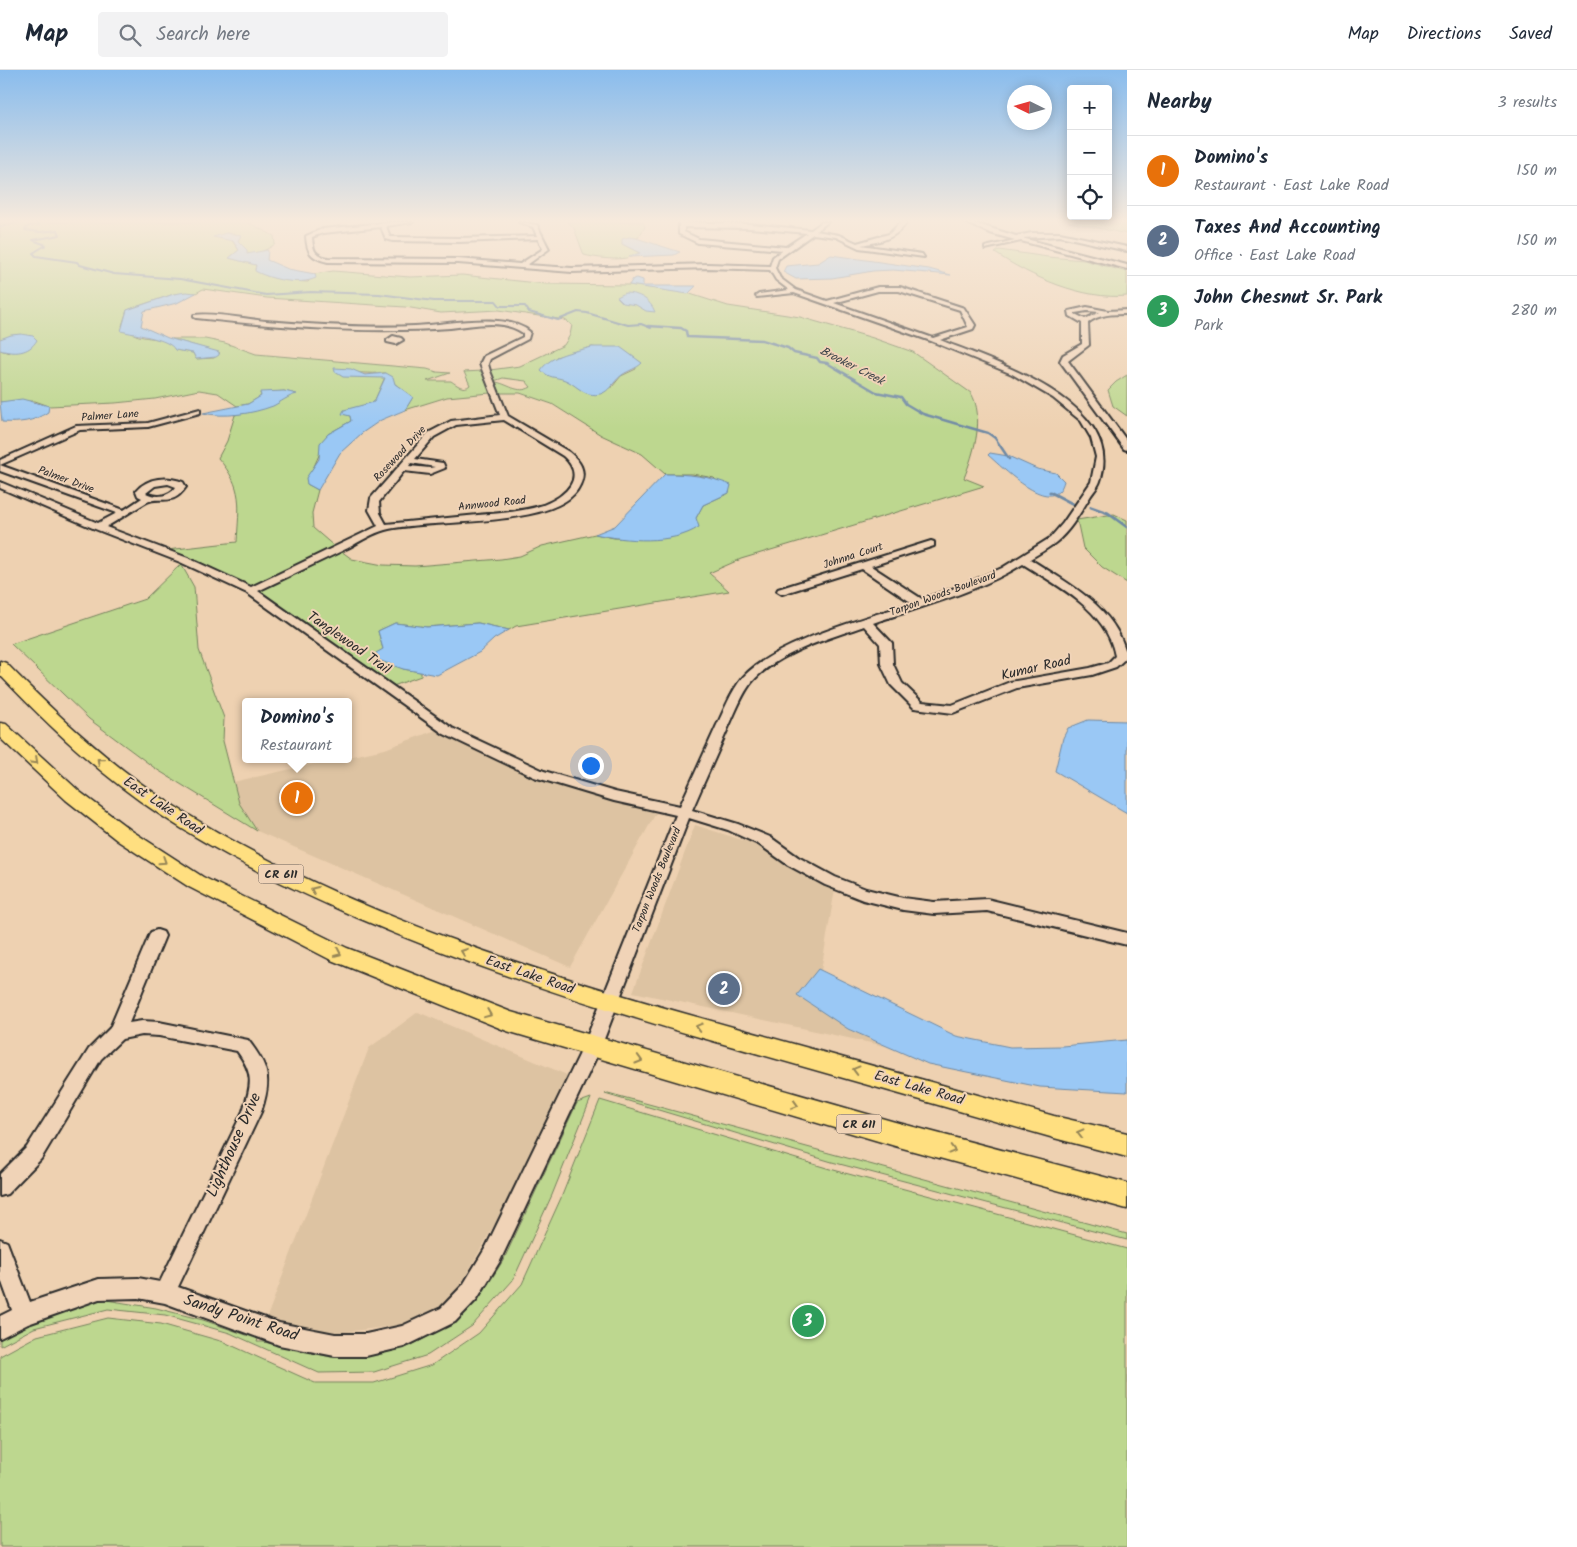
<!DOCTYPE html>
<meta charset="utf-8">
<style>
:root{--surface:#fff;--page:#f2f2f3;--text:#1f2937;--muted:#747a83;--line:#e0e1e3;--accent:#db2777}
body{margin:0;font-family:Kalam,sans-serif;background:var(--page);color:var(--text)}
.controls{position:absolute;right:15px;top:15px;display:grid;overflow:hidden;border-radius:5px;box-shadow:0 2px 12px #0003}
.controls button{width:45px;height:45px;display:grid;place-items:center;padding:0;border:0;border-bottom:1px solid var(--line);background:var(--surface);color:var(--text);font:25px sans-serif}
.compass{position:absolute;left:1007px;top:15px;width:45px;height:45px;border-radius:50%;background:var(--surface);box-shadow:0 2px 12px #0003;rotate:275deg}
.you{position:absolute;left:590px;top:695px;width:18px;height:18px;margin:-12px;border:4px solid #fff;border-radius:50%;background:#1a73e8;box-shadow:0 0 0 8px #1a73e833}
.badge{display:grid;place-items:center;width:32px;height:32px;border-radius:50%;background:var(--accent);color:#fff;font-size:16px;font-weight:700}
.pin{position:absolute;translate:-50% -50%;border:2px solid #fff;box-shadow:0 1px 5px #0006}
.popup{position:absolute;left:242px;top:628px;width:110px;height:65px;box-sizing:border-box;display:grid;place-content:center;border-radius:5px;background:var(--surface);filter:drop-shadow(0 1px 4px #0005);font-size:16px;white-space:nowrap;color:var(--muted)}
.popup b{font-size:19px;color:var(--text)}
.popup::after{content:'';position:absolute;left:50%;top:100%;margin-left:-10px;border:10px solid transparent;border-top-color:var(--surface)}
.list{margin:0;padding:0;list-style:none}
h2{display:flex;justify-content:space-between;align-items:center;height:65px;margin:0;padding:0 20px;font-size:21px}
h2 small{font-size:16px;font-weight:400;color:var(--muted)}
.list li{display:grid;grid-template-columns:32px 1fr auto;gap:15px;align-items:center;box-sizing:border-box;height:70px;padding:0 20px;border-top:1px solid var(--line)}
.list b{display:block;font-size:19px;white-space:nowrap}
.list p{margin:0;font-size:16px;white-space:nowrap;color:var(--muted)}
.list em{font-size:16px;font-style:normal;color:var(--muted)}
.icon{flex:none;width:28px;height:28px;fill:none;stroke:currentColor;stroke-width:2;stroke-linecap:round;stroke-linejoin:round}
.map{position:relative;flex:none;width:1127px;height:1477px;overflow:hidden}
header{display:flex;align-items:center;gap:30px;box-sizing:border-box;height:70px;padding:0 25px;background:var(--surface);border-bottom:1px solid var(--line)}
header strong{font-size:24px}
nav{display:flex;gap:28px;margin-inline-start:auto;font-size:18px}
.search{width:350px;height:45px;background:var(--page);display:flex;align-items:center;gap:12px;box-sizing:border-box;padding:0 18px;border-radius:5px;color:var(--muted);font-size:19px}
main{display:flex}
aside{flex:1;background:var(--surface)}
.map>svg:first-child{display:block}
</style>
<header>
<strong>Map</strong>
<div class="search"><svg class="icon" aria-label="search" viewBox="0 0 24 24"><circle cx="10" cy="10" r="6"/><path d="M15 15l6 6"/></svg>Search here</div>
<nav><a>Map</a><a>Directions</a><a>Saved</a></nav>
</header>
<main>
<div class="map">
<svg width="1127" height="1477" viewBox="0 0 1127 1477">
<rect width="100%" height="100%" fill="#eed1b1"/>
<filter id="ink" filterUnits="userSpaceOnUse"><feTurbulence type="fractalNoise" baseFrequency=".02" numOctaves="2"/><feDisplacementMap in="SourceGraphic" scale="10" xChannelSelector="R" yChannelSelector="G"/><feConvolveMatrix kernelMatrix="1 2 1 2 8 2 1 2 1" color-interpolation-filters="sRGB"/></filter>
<g filter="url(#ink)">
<path fill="#ddc3a2" d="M436 660 534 707 656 743 570 897 257 761 239 733 233 712 336 689H348V687L385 679Z
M695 755 761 776 788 794 835 819 821 901 818 899 848 959 885 976 633 922Z
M418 942 567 1005 498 1148 460 1216 440 1236 401 1255 338 1263 284 1252 267 1247 369 978Z"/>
<path fill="#bdd78f" stroke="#74815d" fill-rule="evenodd" d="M0 152H247L274 166 275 174C267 180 256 185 246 184L247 180 238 171 241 165 226 163 239 180 229 188 256 195 255 200C270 210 290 211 308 212L314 204 333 201 410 207 462 205 546 214 629 215 687 223 728 236 800 247 873 268 913 282 971 323C985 347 974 383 964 408L984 416 741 489 709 503 729 521 516 556 509 560 478 553 427 557 395 553 378 561 383 579 403 599 421 602V606L393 616 259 521 341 481 352 489 383 495 415 496 501 489 520 486 542 476 595 464 614 468H661L696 448 703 435 729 423 714 408 692 404H665L642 384 601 365 552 334 520 323H499L495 312C507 313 518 325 531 317L526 311 503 308 494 311 490 300 520 296 564 275 570 265 572 255 565 250 499 240 441 243 405 237 267 228 203 219 196 223 174 224 127 240 122 256C126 259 131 263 136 265 148 270 169 266 175 280L193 283 196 289 214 288 220 283 172 269H205L225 273 256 284 427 299 437 302 450 303 427 311H451C457 315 464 321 470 315L464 302 482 301 490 323 447 327 405 340 413 327 395 314 386 303C369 304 352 302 335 302L385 307 374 332 362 336 350 346 351 351 328 364C321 382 313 397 307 414L318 420 312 443 313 458 335 477 252 517 167 480 237 472C239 435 244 418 218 388L227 371 235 345 274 335 291 325 296 324 284 321 260 323 261 326 248 334 237 336 218 323 199 320 155 329 115 333 49 336 35 331 0 332V280L9 283 2 269H0ZM592 277 626 282 633 287 636 299 621 306 612 317 576 315 564 309 556 287Z
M568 152H643L645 157 638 168 623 169 622 174 640 183C637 184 632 187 630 187 619 191 595 188 584 185L574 158Z
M1069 152H1127V164Z
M999 180 1048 187 1084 190 1127 202V226C1083 230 1031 207 995 183Z
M1127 305V346L1113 336 1108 320 1116 312Z
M1114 444 1127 450V513L1102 497 1083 478 1077 450Z
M181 494 194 517 199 580 224 648 223 671 239 733 257 761 156 699 89 649 11 574 145 529Z
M608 1023 1127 1164V1170L832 1092 605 1024Z
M591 1028 552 1125 513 1210 472 1256 428 1285 374 1302 319 1303 230 1263 165 1245 108 1239 34 1258 0 1276V1268L26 1255 99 1230H106L156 1238 203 1250 258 1269 257 1272H264L331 1287H365L410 1276 456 1252 480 1227 504 1189 577 1033Z
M600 1030 830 1099 1127 1179V1477H0V1286L37 1266 108 1248 161 1254 224 1272 315 1313H374L432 1295 479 1263 522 1214 561 1128Z"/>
<path fill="#9ac8f5" stroke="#6e89a4" d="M226 163 241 165 238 171 247 180V184L268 180 267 190 288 199 315 204 316 208C299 216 270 209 255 201L256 195 229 188 239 180 233 171 213 167Z
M629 167 636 168 680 182 674 185 630 187 629 186 640 183 622 174V169Z
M831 185 929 199 951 205 893 200 873 201 832 208 796 209 783 202 786 196 818 193Z
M637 208 643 210V216H696L688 224 629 215 633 209Z
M186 222 196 223 177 233 144 241 141 256 168 268 219 282V285L216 287 196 289 193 283 175 280C169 268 135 265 121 261L127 240 174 224Z
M625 223C638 223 650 229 655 242L646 241 636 235 623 233 617 227Z
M21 264 33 266 37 270C29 284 14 284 0 280V269L11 265Z
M592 277H620L642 293C636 299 629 300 622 305 611 313 608 328 589 324 581 322 573 313 565 310 554 306 550 309 541 300 552 284 573 282 592 277Z
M334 298 351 299 365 305 386 303 393 307 395 314 413 327 405 340 381 350 362 363 340 383 318 420 307 414 306 408 319 389 320 373 328 364 351 351 350 346 342 344 344 340 374 332 385 308 343 307 335 302Z
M284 321 297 324C288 326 281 332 273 336 252 344 224 348 203 343L248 334 261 326 260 322Z
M22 329 49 336 48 342C33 352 20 353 2 352L0 332Z
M990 383 1008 386 1037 399 1056 403 1064 411C1054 450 1002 397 988 385Z
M665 404C689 404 709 406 731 415L729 423 703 435 696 448 699 457C672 475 626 471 595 464L615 456Z
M395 553 427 557 478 553 509 560 494 569 480 582 437 605 403 599 378 590 376 583 383 579 378 561Z
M1088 650 1127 651V743L1055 701 1063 668 1068 658Z
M818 899 956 966 1010 977 1062 976 1127 970V1022L1040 1017 928 994 848 959 797 925Z"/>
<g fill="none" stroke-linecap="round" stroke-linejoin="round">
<path stroke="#6e89a4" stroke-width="2" d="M36 152 39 155 28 156 25 160 40 162 58 160 60 165 33 170 46 175 33 183 36 186 77 192 80 195 114 204 180 209 266 225 311 222 379 224 434 231H496L500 236H525L529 242 558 250 578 242 587 243 628 255 641 254 651 258
M0 157 19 152"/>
<path stroke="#6e89a4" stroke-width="2.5" d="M648 256 681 258 686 261 687 267 762 270 788 278 794 283 817 288 820 292 827 293 876 322 901 327 906 334 923 344 988 363 995 368 1009 389"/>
<path stroke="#6e89a4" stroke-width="3" d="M1050 422 1073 434
M1091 437 1108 443 1127 457"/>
<defs>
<path id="minor" d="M394 152H413L386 156 390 167H393L459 168 537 166 533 157 519 152 537 155 549 179 527 195 572 198 708 194 770 196 773 187 782 180 698 173 679 164V152L750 154 811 160 822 152H828L816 161 839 165 857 173 889 164 901 152H907C896 169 879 172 861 175L922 184 924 187 859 178 836 167 813 164 778 189 775 198 780 208 796 220 827 231 878 217H900L964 238 975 255 973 259 940 270C992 291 1127 333 1100 411 1098 417 1093 422 1090 427 1080 443 1070 461 1055 473 1047 479 1038 484 1030 489 1069 514 1117 538 1127 587L1116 597 1092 605 1017 618 953 643 914 638 891 615 881 594 880 574 864 556C830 568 776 583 752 612 742 624 736 641 729 656 717 684 704 712 692 740L738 754 770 767 798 787 835 807 866 819 903 828 934 832 987 829 1127 863V875L987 841 934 844 903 840 863 830 825 815 788 795 760 775 728 760 689 748 601 977 500 1191 477 1229 455 1252 404 1277 366 1286H335L279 1275 165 1233 138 1228 99 1229 28 1254 0 1268V1246L12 1240 0 1207V1169L7 1172 30 1232 99 1209 138 1208 160 1212 243 1041C252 1014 254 1004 237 981L159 966 142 965 122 969 101 989 41 1089 7 1124 0 1126V1104L27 1077 89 979 110 958 149 866 151 862 157 860 163 862 165 866 129 953 142 951 159 952 248 970C269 997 272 1009 261 1042L178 1217 279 1253 335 1264H366L402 1256 441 1238 463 1215 486 1177 583 977 676 745 614 731 534 707 444 664 247 523 180 492 95 459 0 418V412L98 453 117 443 0 401V390L76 356 148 353 200 339V343L148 357 80 360 0 395 124 440 142 428 138 426 136 421C148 407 167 406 183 412L186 417C172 438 160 425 147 432 133 440 120 449 106 457L188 488 251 517 378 456 369 440 371 428 428 363 451 351 500 345 480 294 484 286 523 267V263C501 248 474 256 450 258 365 264 280 257 196 248L194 247V245C214 242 245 249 266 251 316 255 365 258 415 256 445 255 507 241 530 262L528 269 490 289 488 294 490 301 508 346 569 382C580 391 587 401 580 415 561 460 428 448 385 460 373 463 359 472 348 478 318 492 288 507 258 521L452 658 544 701 615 722 680 736C692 710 704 683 716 657 724 641 731 621 743 607 775 572 866 548 912 533L862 499 782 524 777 521 778 519 931 471 934 472V476L871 496 922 529 961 516 1002 498 1050 468 1063 453 1091 412 1096 387 1091 368 1081 351 1053 328 1012 304 931 271 794 223 757 227 756 226 759 224 789 220 776 210 770 200 708 198 572 202 458 193 328 192C311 188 307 183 306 166L322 159ZM381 157 386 169 393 171 459 172 538 169 543 179 520 194 458 189 328 188C314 185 313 180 312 167L323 163ZM684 157 750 158 807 163 786 177 699 169 684 162ZM878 221H899L960 240 968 257 933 268 834 233ZM504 350 563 386C587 407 566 426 543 435 522 442 499 443 478 445 447 448 417 451 386 454L380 443 379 432 404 401 430 404 445 398 443 393 415 389 434 367 456 355ZM411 393 435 397 430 398 409 396ZM168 414 176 417C169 427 156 428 146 423L155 416ZM1023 494C1059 517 1107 540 1115 586L1108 593 1090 598 1010 612 952 635 922 632 902 613 893 594 892 573 873 553C923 536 978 522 1023 494Z
M964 152H971L1016 166 1032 163H1060L1127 177V181L1060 166 1022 168 1127 195V199L1021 171 985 179V177L1015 170 990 163Z
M1087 237 1108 241 1127 240V244C1113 244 1099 244 1088 253L1089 275 1068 291 1127 371V380L1124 379 1060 291 1063 285 1082 274V253L1070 246 1069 241ZM1087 241 1100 242 1085 249 1075 244V243Z
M393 266 401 268 403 270 396 274 387 272V270Z"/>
<path id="major" d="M0 591 6 593C57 645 111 696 174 736 346 845 545 905 740 959 845 988 949 1017 1054 1046L1127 1063V1087L1054 1068C945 1037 836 1006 727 975 600 939 477 899 356 847 288 817 221 785 159 744 100 705 49 656 0 605Z
M0 653 6 654 80 722 132 761 203 807 347 878 511 942 895 1052 1127 1113V1139L895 1076 507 961 331 890 189 817 118 771 66 730 0 668Z"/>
</defs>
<use href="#minor" stroke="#2b2b2b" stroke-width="4"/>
<use href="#major" stroke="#2b2b2b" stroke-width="3"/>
<use href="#minor" fill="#f0d3b7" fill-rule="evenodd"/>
<use href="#major" fill="#ffdf80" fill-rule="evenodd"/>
</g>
<defs><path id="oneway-chevron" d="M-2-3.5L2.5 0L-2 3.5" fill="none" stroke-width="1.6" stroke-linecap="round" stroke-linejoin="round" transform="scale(1.25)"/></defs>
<g stroke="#958556">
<use href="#oneway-chevron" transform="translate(35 691) rotate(43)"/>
<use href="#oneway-chevron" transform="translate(100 691) rotate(-139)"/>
<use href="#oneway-chevron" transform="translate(163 791) rotate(33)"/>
<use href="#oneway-chevron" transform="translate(314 820) rotate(-155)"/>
<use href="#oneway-chevron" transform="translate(464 882) rotate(-160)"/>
<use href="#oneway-chevron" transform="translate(338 883) rotate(25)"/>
<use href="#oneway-chevron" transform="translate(488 944) rotate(22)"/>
<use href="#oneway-chevron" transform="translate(699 957) rotate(-165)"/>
<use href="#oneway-chevron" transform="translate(639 990) rotate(16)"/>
<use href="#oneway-chevron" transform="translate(856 1000) rotate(-165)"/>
<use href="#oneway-chevron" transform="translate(795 1035) rotate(16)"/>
<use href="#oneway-chevron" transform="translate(1080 1063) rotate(-166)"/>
<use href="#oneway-chevron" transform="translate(952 1080) rotate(15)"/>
</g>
</g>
<linearGradient id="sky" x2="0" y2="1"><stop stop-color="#89bced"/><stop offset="0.42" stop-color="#f7eadc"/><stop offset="1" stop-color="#f7eadc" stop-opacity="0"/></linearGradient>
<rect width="1127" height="359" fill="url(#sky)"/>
<g text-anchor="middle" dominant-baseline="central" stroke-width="4" stroke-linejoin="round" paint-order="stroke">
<g font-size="11" fill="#2b2b2b" stroke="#f0d3b7">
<text transform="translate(110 346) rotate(-4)">Palmer Lane</text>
<text transform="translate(400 384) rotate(-47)">Rosewood Drive</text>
<text transform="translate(66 410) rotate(20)">Palmer Drive</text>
<text transform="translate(492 434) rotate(-6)">Annwood Road</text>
<text transform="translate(853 486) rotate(-18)">Johnna Court</text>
<text transform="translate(943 524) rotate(-20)">Tarpon Woods Boulevard</text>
<text transform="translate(657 810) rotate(-68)">Tarpon Woods Boulevard</text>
</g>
<g font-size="12" font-style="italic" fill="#3c4349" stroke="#f0d3b7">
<text transform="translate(852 296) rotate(27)">Brooker Creek</text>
</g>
<g fill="#f0d3b7" stroke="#665d55" stroke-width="1">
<rect x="258.5" y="794.5" width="45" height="19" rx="4"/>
<rect x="836.5" y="1044.5" width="45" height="19" rx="4"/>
</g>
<g font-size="12" font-weight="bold" fill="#2b2b2b">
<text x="281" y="804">CR 611</text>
<text x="859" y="1054">CR 611</text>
</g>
<g font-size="14" fill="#2b2b2b" stroke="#f0d3b7">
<text transform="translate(349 573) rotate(35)">Tanglewood Trail</text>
<text transform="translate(1036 598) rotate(-13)">Kumar Road</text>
<text transform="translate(163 736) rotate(34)">East Lake Road</text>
<text transform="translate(530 905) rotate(19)">East Lake Road</text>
<text transform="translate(919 1018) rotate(16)">East Lake Road</text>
</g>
<g font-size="16" fill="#2b2b2b" stroke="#f0d3b7">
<text transform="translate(234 1075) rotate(-66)">Lighthouse Drive</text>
<text transform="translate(241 1248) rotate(18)">Sandy Point Road</text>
</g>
</g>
</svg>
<div class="controls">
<button>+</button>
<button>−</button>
<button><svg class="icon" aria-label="locate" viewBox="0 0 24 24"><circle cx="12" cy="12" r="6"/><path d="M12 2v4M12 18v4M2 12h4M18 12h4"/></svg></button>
</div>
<svg class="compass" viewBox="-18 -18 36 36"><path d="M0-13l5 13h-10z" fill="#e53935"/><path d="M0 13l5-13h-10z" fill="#747a83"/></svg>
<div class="you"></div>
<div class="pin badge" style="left:297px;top:728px;background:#e8710a">1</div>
<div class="popup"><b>Domino's</b>Restaurant</div>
<div class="pin badge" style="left:724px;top:919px;background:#5c6f8a">2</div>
<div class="pin badge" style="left:808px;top:1251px;background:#2e9e5b">3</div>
</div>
<aside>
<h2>Nearby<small>3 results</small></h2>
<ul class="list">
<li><span class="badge" style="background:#e8710a">1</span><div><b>Domino's</b><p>Restaurant · East Lake Road</p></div><em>150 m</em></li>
<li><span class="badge" style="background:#5c6f8a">2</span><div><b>Taxes And Accounting</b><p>Office · East Lake Road</p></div><em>150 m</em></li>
<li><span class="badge" style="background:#2e9e5b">3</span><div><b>John Chesnut Sr. Park</b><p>Park</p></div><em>280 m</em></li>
</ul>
</aside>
</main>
